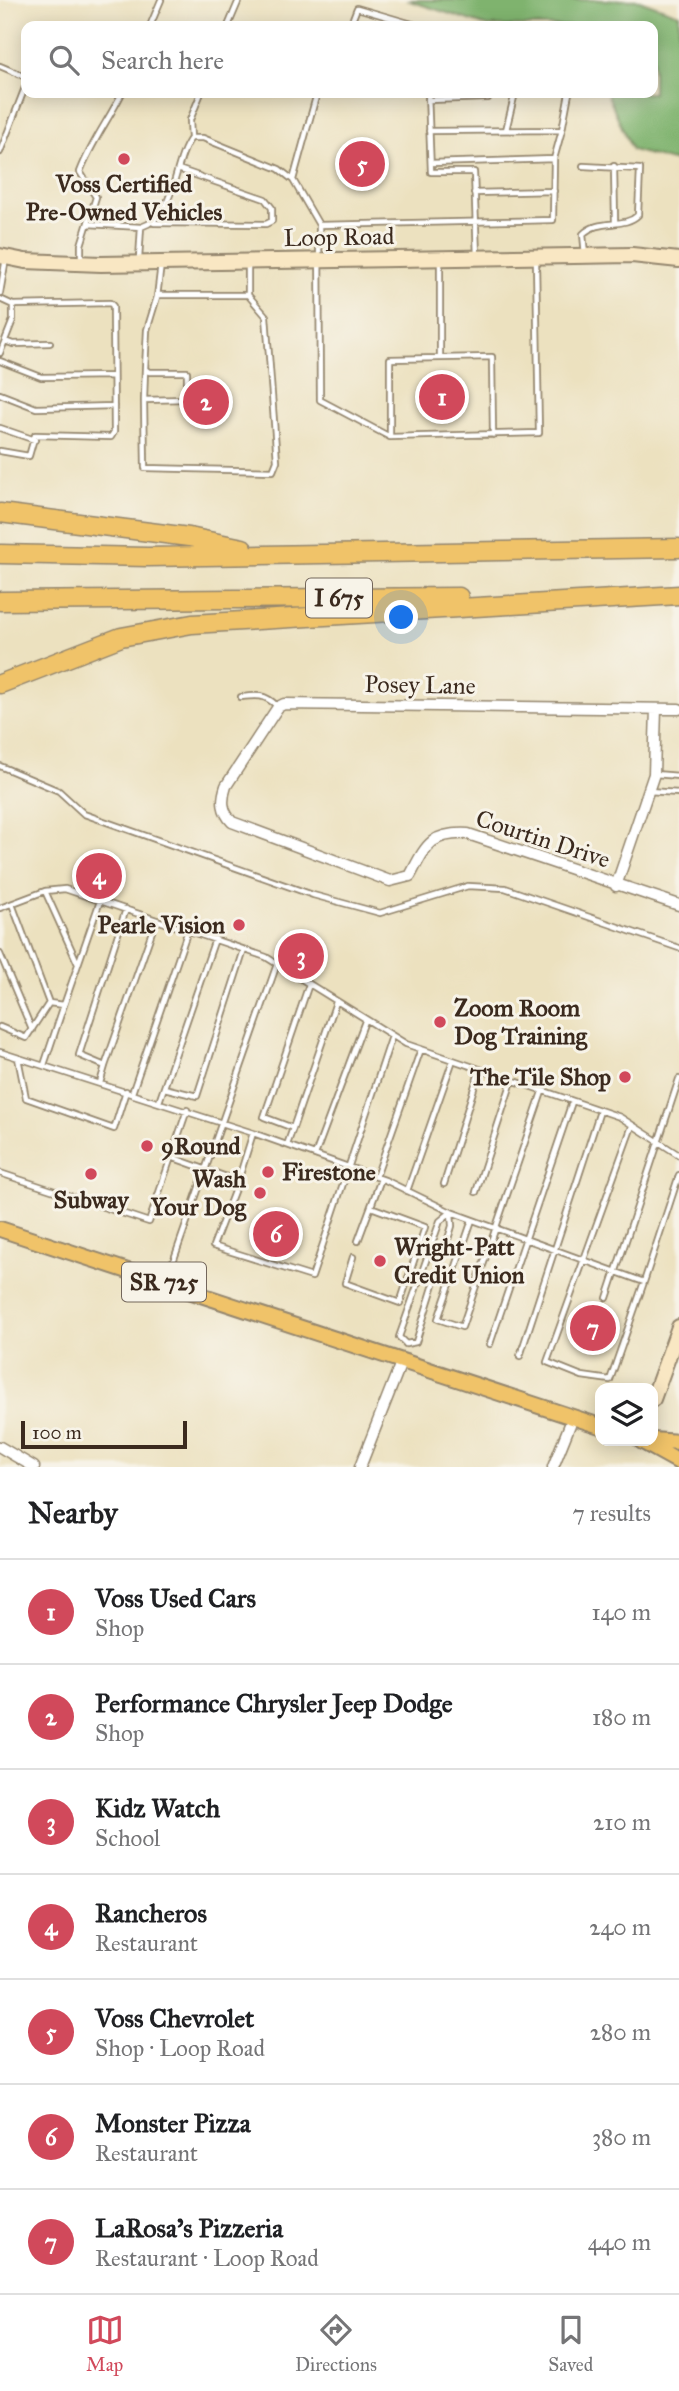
<!DOCTYPE html>
<meta charset="utf-8">
<style>
:root{--surface:#fff;--page:#f6f6f6;--text:#202124;--muted:#757577;--line:#e0e0e0;--accent:#d1495b}
body{margin:0;font-family:"IM FELL Great Primer",serif;background:var(--page);color:var(--text)}
.controls{position:absolute;right:21px;bottom:21px;display:grid;overflow:hidden;border-radius:14px;box-shadow:0 4px 18px #0003}
.controls button{width:63px;height:63px;display:grid;place-items:center;padding:0;border:0;border-bottom:2px solid var(--line);background:var(--surface);color:var(--text);font:35px sans-serif}
.scale{position:absolute;left:21px;bottom:18px;width:166px;box-sizing:border-box;padding-left:7px;border:4px solid #3b2a1e;border-top:0;font-size:19px;line-height:24px;white-space:nowrap;color:#3b2a1e;-webkit-text-stroke:5px #f7f3e8;paint-order:stroke}
.you{position:absolute;left:402px;top:618px;width:24px;height:24px;margin:-18px;border:5px solid #fff;border-radius:50%;background:#1a73e8;box-shadow:0 0 0 10px #1a73e833}
.badge{display:grid;place-items:center;width:46px;height:46px;border-radius:50%;background:var(--accent);color:#fff;font-size:23px;font-weight:700}
.pin{position:absolute;translate:-50% -50%;border:4px solid #fff;box-shadow:0 2px 7px #0006}
.list{margin:0;padding:0;list-style:none}
h2{display:flex;justify-content:space-between;align-items:center;height:91px;margin:0;padding:0 28px;font-size:30px}
h2 small{font-size:23px;font-weight:400;color:var(--muted)}
.list li{display:grid;grid-template-columns:46px 1fr auto;gap:21px;align-items:center;box-sizing:border-box;height:105px;padding:0 28px;border-top:2px solid var(--line)}
.list b{display:block;font-size:26px;white-space:nowrap}
.list p{margin:0;font-size:23px;white-space:nowrap;color:var(--muted)}
.list em{font-size:23px;font-style:normal;color:var(--muted)}
.icon{flex:none;width:38px;height:38px;fill:none;stroke:currentColor;stroke-width:2;stroke-linecap:round;stroke-linejoin:round}
.map{position:relative;flex:none;width:679px;height:1467px;overflow:hidden}
.search{position:absolute;background:var(--surface);box-shadow:0 4px 18px #0003;left:21px;right:21px;top:21px;height:77px;display:flex;align-items:center;gap:18px;box-sizing:border-box;padding:0 24px;border-radius:14px;color:var(--muted);font-size:26px}
.sheet{height:826px;background:var(--surface)}
nav{display:flex;justify-content:space-around;align-items:center;box-sizing:border-box;height:98px;border-top:2px solid var(--line);background:var(--surface);font-size:19px;color:var(--muted)}
nav a{display:grid;justify-items:center;gap:4px}
nav .on{color:var(--accent)}
.map>svg:first-child{display:block}
</style>
<div class="map">
<svg width="679" height="1467" viewBox="0 0 679 1467">
<rect width="100%" height="100%" fill="#f7f3e8"/>
<filter id="ink" filterUnits="userSpaceOnUse"><feTurbulence type="fractalNoise" baseFrequency=".0143" numOctaves="2"/><feDisplacementMap in="SourceGraphic" scale="14" xChannelSelector="R" yChannelSelector="G"/><feConvolveMatrix kernelMatrix="1 2 1 2 8 2 1 2 1" color-interpolation-filters="sRGB"/></filter>
<filter id="wash" filterUnits="userSpaceOnUse"><feTurbulence type="fractalNoise" baseFrequency=".00686" numOctaves="4" result="noise"/><feDisplacementMap in="SourceGraphic" scale="28" xChannelSelector="R" yChannelSelector="G"/><feGaussianBlur stdDeviation="1.57" result="paint"/><feColorMatrix in="noise" values="0 0 0 0 0 0 0 0 0 0 0 0 0 0 0 0 0 1.4 0 .05"/><feComposite in="paint" operator="in"/></filter>
<g filter="url(#wash)">
<rect width="100%" height="100%" fill="#ece1bf"/>
<path fill="#7fb36e" stroke="#5d6e46" stroke-width="2" d="M407 0H639L679 14V163L632 150 607 93H653V26H487Z"/>
</g>
<g filter="url(#ink)">
<g fill="none" stroke-linecap="round" stroke-linejoin="round">
<defs>
<path id="lane" d="M150 26 161 0
M228 26 239 0
M350 26 357 8 419 26
M0 66 26 77
M428 93 431 172H474L477 257
M428 100 488 98V93
M506 130 515 93
M562 130 569 93
M429 131 562 130 554 159 431 163
M191 138 190 120 201 93
M0 152 26 85
M583 166 640 169 638 215C624 229 599 218 583 234L585 255
M614 166 615 222
M293 180 317 93
M474 193 554 191
M154 223 266 224 272 221V208L265 199 178 169
M88 224 141 227
M139 259 141 227C177 216 172 164 191 138H203L279 169 293 180 319 225
M81 260V245L96 197 80 172C91 143 108 121 122 93
M536 261 539 433 390 437 320 400 319 225 553 220 554 159
M440 262V358L492 357 493 435
M0 293 6 258
M157 295H248V266
M0 299 13 305 110 303 113 306 114 432 111 437 35 435 29 456 0 451
M5 341 13 344 50 343
M0 353 13 320V305
M0 361 41 377 113 376
M145 369 144 400 187 399V372H149L145 369 147 330 157 297 161 264
M0 394 36 408 114 406
M144 400 145 468 273 471 277 461 266 316 248 295
M0 428 35 440
M390 437V359L440 358
M241 697C257 695 265 694 277 706
M0 766 59 791 84 814 313 895 380 913 468 886 505 888 679 948
M655 774 679 776
M648 791 679 793
M45 891 78 964
M12 904 49 1003
M0 908 45 891 65 889 266 957 406 1044 620 1117 679 1155
M0 954 32 1030
M0 1027 26 1038 49 1003 64 1005 100 901
M0 1052 253 1133 385 1180 451 1212 644 1282 679 1175
M18 1058 26 1098 114 1129 126 1091
M44 1065 64 1005
M105 1066 156 920
M100 1083 105 1066 79 1055 126 909
M164 1088 197 1096 244 950
M132 1093 188 930
M159 1102 215 939
M632 1126 547 1362 582 1376 610 1380 644 1282
M293 1128 336 1002
M287 1145 293 1128 264 1117 309 984
M315 1155 365 1021
M171 1157 238 1181 253 1133
M0 1173 149 1222 187 1110
M376 1177 421 1049
M238 1181 213 1246 312 1277 392 1036
M444 1184 480 1069
M407 1191 453 1060
M476 1192 512 1081
M472 1220 438 1319 462 1327 542 1092
M358 1241 381 1179
M353 1257 345 1283 400 1303 425 1227 371 1207
M166 1282 277 964
M607 1298 679 1079
M406 1344 399 1337 440 1221 451 1212
M406 1344 416 1342 452 1226 451 1212
M490 1344 572 1102
M520 1356 600 1111"/>
<path id="street" d="M679 709 284 704 278 707 226 786C221 801 222 811 232 822L390 881 410 876C426 846 430 832 468 834L679 905
M616 886 654 774 656 709
M0 1447 34 1467
M360 1467 402 1360
M553 1467 573 1417"/>
<path id="secondary" d="M0 256 25 261 101 264 632 255 679 260
M653 1399 679 1327"/>
<path id="primary" d="M0 1229 600 1426
M653 1440 679 1442
M641 1441 679 1462"/>
<path id="highway" d="M0 513 189 537 243 548
M0 554 148 557 679 548
M0 601 459 597
M0 684 121 637 192 624 679 595"/>
</defs>
<use href="#lane" stroke="#94866e" stroke-width="8"/>
<use href="#street" stroke="#94866e" stroke-width="13"/>
<use href="#secondary" stroke="#94866e" stroke-width="18"/>
<use href="#primary" stroke="#94866e" stroke-width="18"/>
<use href="#highway" stroke="#94866e" stroke-width="21"/>
<use href="#lane" stroke="#fff" stroke-width="4.5"/>
<use href="#street" stroke="#fff" stroke-width="10"/>
<use href="#secondary" stroke="#f9e7c3" stroke-width="14"/>
<use href="#primary" stroke="#f0c369" stroke-width="14"/>
<use href="#highway" stroke="#f0c369" stroke-width="18"/>
</g>
</g>
<g fill="#d1495b" stroke="#f7f3e8" stroke-width="2.5">
<circle cx="124" cy="159" r="7"/>
<circle cx="239" cy="925" r="7"/>
<circle cx="440" cy="1022" r="7"/>
<circle cx="625" cy="1077" r="7"/>
<circle cx="147" cy="1146" r="7"/>
<circle cx="268" cy="1172" r="7"/>
<circle cx="91" cy="1174" r="7"/>
<circle cx="260" cy="1193" r="7"/>
<circle cx="380" cy="1261" r="7"/>
</g>
<g text-anchor="middle" dominant-baseline="central" stroke-width="6" stroke-linejoin="round" paint-order="stroke">
<g fill="#f7f3e8" stroke="#73665b" stroke-width="2">
<rect x="306" y="578.5" width="66" height="39" rx="5"/>
<rect x="122" y="1262.5" width="84" height="39" rx="5"/>
</g>
<g font-size="23" font-weight="bold" fill="#3b2a1e">
<text x="339" y="598">I 675</text>
<text x="164" y="1282">SR 725</text>
</g>
<g font-size="24" font-weight="bold" fill="#3b2a1e" stroke="#f7f3e8" text-anchor="start">
<text x="124" y="184" text-anchor="middle">Voss Certified<tspan x="124" dy="28">Pre-Owned Vehicles</tspan></text>
<text x="225" y="925" text-anchor="end">Pearle Vision</text>
<text x="454" y="1008">Zoom Room<tspan x="454" dy="28">Dog Training</tspan></text>
<text x="611" y="1077" text-anchor="end">The Tile Shop</text>
<text x="161" y="1146">9Round</text>
<text x="282" y="1172">Firestone</text>
<text x="246" y="1179" text-anchor="end">Wash<tspan x="246" dy="28">Your Dog</tspan></text>
<text x="91" y="1200" text-anchor="middle">Subway</text>
<text x="394" y="1247">Wright-Patt<tspan x="394" dy="28">Credit Union</tspan></text>
</g>
<g font-size="24" fill="#3b2a1e" stroke="#f7f3e8">
<text transform="translate(339 237) rotate(-1)">Loop Road</text>
<text transform="translate(420 685) rotate(1)">Posey Lane</text>
<text transform="translate(543 839) rotate(18)">Courtin Drive</text>
</g>
</g>
</svg>
<div class="controls">
<button><svg class="icon" aria-label="layers" viewBox="0 0 24 24"><path d="M12 4l9 5-9 5-9-5zM3 14l9 5 9-5"/></svg></button>
</div>
<div class="scale">100 m</div>
<div class="you"></div>
<div class="pin badge" style="left:442px;top:397px">1</div>
<div class="pin badge" style="left:206px;top:402px">2</div>
<div class="pin badge" style="left:301px;top:956px">3</div>
<div class="pin badge" style="left:99px;top:876px">4</div>
<div class="pin badge" style="left:362px;top:164px">5</div>
<div class="pin badge" style="left:276px;top:1234px">6</div>
<div class="pin badge" style="left:593px;top:1328px">7</div>
<div class="search"><svg class="icon" aria-label="search" viewBox="0 0 24 24"><circle cx="10" cy="10" r="6"/><path d="M15 15l6 6"/></svg>Search here</div>
</div>
<section class="sheet">
<h2>Nearby<small>7 results</small></h2>
<ul class="list">
<li><span class="badge">1</span><div><b>Voss Used Cars</b><p>Shop</p></div><em>140 m</em></li>
<li><span class="badge">2</span><div><b>Performance Chrysler Jeep Dodge</b><p>Shop</p></div><em>180 m</em></li>
<li><span class="badge">3</span><div><b>Kidz Watch</b><p>School</p></div><em>210 m</em></li>
<li><span class="badge">4</span><div><b>Rancheros</b><p>Restaurant</p></div><em>240 m</em></li>
<li><span class="badge">5</span><div><b>Voss Chevrolet</b><p>Shop · Loop Road</p></div><em>280 m</em></li>
<li><span class="badge">6</span><div><b>Monster Pizza</b><p>Restaurant</p></div><em>380 m</em></li>
<li><span class="badge">7</span><div><b>LaRosa's Pizzeria</b><p>Restaurant · Loop Road</p></div><em>440 m</em></li>
</ul>
</section>
<nav>
<a class="on"><svg class="icon" aria-label="map" viewBox="0 0 24 24"><path d="M3 6l6-2 6 2 6-2v14l-6 2-6-2-6 2zM9 4v14M15 6v14"/></svg>Map</a>
<a><svg class="icon" aria-label="directions" viewBox="0 0 24 24"><path d="M12 3l9 9-9 9-9-9zM9 14v-3h6M13 9l2 2-2 2"/></svg>Directions</a>
<a><svg class="icon" aria-label="saved" viewBox="0 0 24 24"><path d="M7 4h10v16l-5-4-5 4z"/></svg>Saved</a>
</nav>
